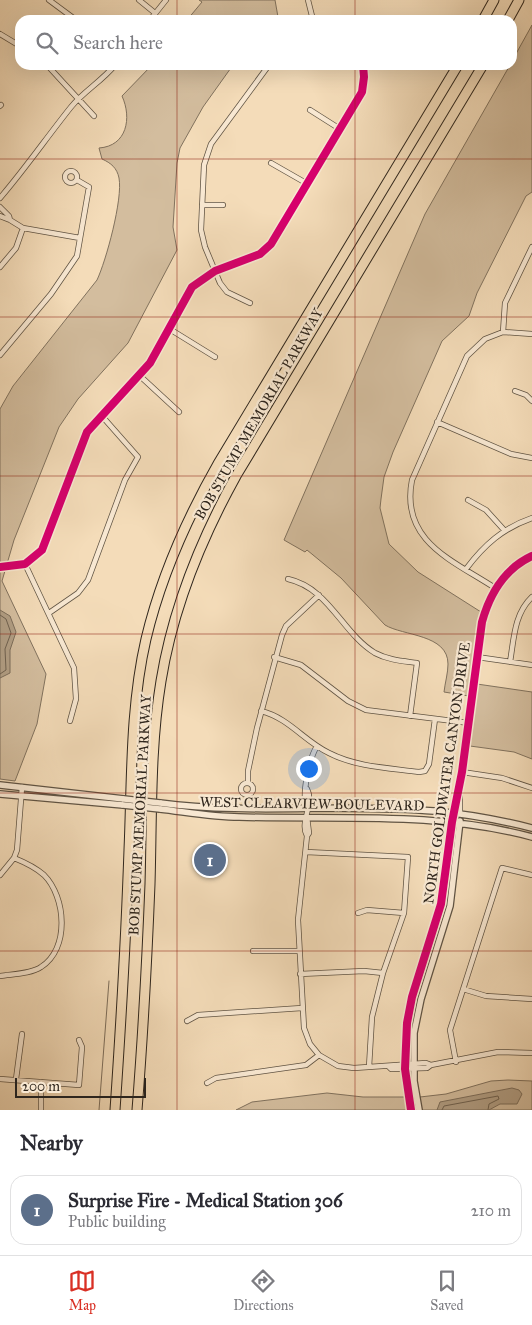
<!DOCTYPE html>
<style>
:root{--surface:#fff;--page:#f7f7f7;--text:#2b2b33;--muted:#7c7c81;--line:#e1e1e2;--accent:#d93025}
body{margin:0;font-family:"IM FELL Great Primer",serif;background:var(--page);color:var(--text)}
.scale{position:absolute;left:15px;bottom:12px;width:131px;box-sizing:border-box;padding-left:5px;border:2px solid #2f261d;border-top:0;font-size:14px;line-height:18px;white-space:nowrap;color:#2f261d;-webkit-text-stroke:4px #f8e8d2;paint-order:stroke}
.you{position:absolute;left:308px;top:768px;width:18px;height:18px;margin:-12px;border:4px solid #fff;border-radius:50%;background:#1a73e8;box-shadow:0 0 0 8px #1a73e833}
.badge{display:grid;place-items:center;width:32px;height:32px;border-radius:50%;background:var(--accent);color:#fff;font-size:16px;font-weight:700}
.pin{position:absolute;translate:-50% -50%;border:2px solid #fff;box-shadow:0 1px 5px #0006}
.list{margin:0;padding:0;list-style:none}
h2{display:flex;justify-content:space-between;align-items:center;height:65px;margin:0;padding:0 20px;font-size:21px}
h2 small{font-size:16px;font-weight:400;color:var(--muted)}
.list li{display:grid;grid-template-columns:32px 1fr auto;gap:15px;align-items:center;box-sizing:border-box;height:70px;margin:0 10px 10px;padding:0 10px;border:1px solid var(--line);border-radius:15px}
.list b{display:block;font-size:19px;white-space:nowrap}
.list p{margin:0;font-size:16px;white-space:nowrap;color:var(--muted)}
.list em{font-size:16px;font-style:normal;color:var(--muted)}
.icon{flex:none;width:28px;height:28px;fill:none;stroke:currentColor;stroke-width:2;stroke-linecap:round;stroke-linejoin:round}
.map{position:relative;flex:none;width:532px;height:1110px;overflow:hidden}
.search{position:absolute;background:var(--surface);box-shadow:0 5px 20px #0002;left:15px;right:15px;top:15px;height:55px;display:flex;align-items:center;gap:12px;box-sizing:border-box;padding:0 18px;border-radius:15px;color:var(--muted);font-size:19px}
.sheet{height:145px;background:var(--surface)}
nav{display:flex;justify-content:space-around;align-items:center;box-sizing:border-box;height:70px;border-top:1px solid var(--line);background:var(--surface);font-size:14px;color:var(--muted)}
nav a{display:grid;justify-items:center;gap:2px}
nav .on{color:var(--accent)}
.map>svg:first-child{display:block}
</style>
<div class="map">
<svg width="532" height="1110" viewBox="0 0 532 1110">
<rect width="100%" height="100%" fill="#f4dcb9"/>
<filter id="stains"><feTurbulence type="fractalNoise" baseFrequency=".004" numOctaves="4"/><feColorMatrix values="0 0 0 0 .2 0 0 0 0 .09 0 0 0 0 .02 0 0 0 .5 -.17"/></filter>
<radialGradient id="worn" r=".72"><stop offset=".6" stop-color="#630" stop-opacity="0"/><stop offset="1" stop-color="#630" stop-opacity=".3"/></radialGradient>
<path fill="#d3bd9e" stroke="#81725e" d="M199 0H275L278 17 274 20H187L202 2Z
M532 25V192L526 196 477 293 469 316 442 341 393 452 384 477 381 499 380 508 389 544 418 572 481 612 470 683 532 692V759L514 752 470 746 475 697 444 692C445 683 448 673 448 664 448 634 403 636 385 625L341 578 307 550 305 552 284 540 425 214 510 65H512V61Z
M152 65H233L203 107 180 148 177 163 173 227 177 250 128 343 78 399 59 427 14 540 2 581 46 674 37 724 15 781 0 779V409L13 386 97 280C106 261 123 199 119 178 117 168 111 163 102 159L99 148C127 146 132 118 122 96Z
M508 1080 532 1081V1110H236L252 1102 327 1093 363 1097H420L446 1094 491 1081Z"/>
<path fill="#b19e84" stroke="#7d6e5b" d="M0 610 10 616 16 632 10 650V673L0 678Z
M512 1088 519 1090 522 1094 517 1104H500L489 1110H437L440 1102Z"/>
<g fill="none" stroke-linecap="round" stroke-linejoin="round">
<path stroke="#706250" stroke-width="1" d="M0 615 6 619 11 633 5 649 6 670 0 674
M442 1110 444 1106 498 1096 499 1099 489 1104 488 1110"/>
<path stroke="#7d6e5b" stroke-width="1" d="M99 1110 109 981"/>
<defs>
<path id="minor" d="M49 0 76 20
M139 0 155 13
M308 0 313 20
M150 20 166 0
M0 34 20 46
M47 65 94 116
M0 106 1 105
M310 110 340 129
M271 163 306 183
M65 177a6 6 0 1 1 12 0a6 6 0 1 1-12 0Z
M0 198C25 169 47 137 71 107 83 92 102 81 115 65
M202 205H223
M0 207 9 216 10 220 0 216
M10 220 23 228 80 238
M0 267 16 248 23 228
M250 303 227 292 220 283 205 247 201 230 204 165 211 144 269 65
M168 328 215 357
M503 332 532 334
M0 355 51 294 77 256 89 187 77 180
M140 376 179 412
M515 391 526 395 532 401
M437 422 511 454 532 458
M468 500 486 510 505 531
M25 564 74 668 76 699 70 721
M0 567 25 564 42 550 87 432 150 363 192 287 215 271 260 254 271 244 362 92 364 77 363 65
M466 569C484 545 503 528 532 518
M288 579C329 588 342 633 375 653 388 660 403 661 417 663L410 716
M495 588C452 560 400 541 412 480L467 356 485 339 503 332 505 303 532 247
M49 613 78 593 88 580 125 480 138 457 101 415
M274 657 301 665 348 701 366 710 469 723
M477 657 532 665
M510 662C514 639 514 614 532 597
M261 711C289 718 304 741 329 753 356 767 389 768 419 772L425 771 429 764 435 719
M462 772 502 778 532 788
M241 789a6 6 0 1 1 12 0a6 6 0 1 1-12 0Z
M248 783V771L257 728 282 635 286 626 319 595
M307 789C315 804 299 822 307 836
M460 793V814
M307 809C301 796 309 759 317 746
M454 814 462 772 482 622C490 593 504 569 532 556
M307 817 309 833 307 836 298 920 304 1028 310 1044 319 1055 338 1066 354 1068 426 1063 431 1065
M306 852 408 857 404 913 383 973 372 1017 369 1067
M0 875 14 858 17 850 22 787
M358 913 367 910 404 913
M253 951H298
M300 974 364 971 383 973
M0 976C12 974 31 974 41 967 70 949 66 897 44 875 35 867 24 862 14 858
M463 989 486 996 532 999
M187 1021 198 1015 302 1008
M456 1062 450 1030 502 868 532 875
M388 1066 391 1069 427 1068 431 1065 498 1052 532 1053
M0 1079 79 1085 82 1047 79 1040
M16 1079 22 1034
M207 1083 216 1078 306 1065 319 1055
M41 1110V1082"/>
<path id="tertiary" d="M0 785 124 799
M0 794 123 805
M160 803C251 815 343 803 434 811 467 814 500 820 532 828
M160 809C186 812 213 817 239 817 338 820 435 811 532 837
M411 1110 405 1069 407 1023 412 997 441 904 453 818
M419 1110 414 1081V1033L421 999 450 906 460 821"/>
<path id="motorway" d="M483 20 494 0
M508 20 519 0
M115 1110C121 1023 126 937 129 850 132 780 130 708 146 639 161 576 187 518 219 462L458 65
M137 1110C143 1035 147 959 150 884 152 816 150 747 161 681 173 607 200 541 236 476L483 65"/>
</defs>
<use href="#minor" stroke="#605444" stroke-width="6"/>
<use href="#tertiary" stroke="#605444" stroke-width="8"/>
<use href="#motorway" stroke="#2f261d" stroke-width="11"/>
<use href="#minor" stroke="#f8e8d2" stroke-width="4.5"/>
<use href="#tertiary" stroke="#f8e8d2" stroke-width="5.5"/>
<use href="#motorway" stroke="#f4dcb9" stroke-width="9"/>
<defs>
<path id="tertiary-bridge" d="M124 799 160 803
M123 805 160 809"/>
</defs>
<use href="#tertiary-bridge" stroke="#605444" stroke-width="8" stroke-linecap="butt"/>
<use href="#tertiary-bridge" stroke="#f8e8d2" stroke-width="5.5"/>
<defs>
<path id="cycleway" d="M0 567 25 564 42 550 87 432 150 363 192 287 215 271 260 254 271 244 362 92 364 77 363 65
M411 1110 405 1069 407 1023 412 997 441 904 452 822 462 772 482 622C490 593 504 569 532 556"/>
</defs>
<use href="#cycleway" stroke="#f8e8d2" stroke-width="11"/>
<use href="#cycleway" stroke="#d6006c" stroke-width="8"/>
</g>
<path fill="none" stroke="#8f2418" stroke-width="1" stroke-opacity="0.55" d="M177 0V20M355 0V20M177 65V1110M355 65V1110M0 159H532M0 317H532M0 476H532M0 634H532M0 793H532M0 951H532"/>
<g text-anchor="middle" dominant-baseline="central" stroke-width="4.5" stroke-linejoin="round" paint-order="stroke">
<g font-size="14" fill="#2f261d" stroke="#f8e8d2">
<text transform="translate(259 414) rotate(-60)">BOB STUMP MEMORIAL PARKWAY</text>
<text transform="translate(447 773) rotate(-82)">NORTH GOLDWATER CANYON DRIVE</text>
<text transform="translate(312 804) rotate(1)">WEST CLEARVIEW BOULEVARD</text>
<text transform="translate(140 815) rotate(-87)">BOB STUMP MEMORIAL PARKWAY</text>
</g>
</g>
<rect width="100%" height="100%" filter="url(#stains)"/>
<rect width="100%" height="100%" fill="url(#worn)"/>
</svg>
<div class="scale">200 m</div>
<div class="you"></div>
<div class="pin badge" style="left:210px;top:860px;background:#5c6f8a">1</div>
<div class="search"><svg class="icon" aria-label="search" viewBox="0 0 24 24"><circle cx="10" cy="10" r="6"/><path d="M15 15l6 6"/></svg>Search here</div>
</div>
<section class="sheet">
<h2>Nearby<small></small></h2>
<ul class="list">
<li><span class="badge" style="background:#5c6f8a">1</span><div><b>Surprise Fire - Medical Station 306</b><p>Public building</p></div><em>210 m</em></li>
</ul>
</section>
<nav>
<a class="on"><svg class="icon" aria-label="map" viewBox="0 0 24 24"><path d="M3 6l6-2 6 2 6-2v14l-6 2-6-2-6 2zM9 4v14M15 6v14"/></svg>Map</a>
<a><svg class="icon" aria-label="directions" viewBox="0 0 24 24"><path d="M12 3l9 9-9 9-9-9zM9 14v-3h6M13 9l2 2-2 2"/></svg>Directions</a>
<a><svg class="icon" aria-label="saved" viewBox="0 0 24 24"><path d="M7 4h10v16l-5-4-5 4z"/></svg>Saved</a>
</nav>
